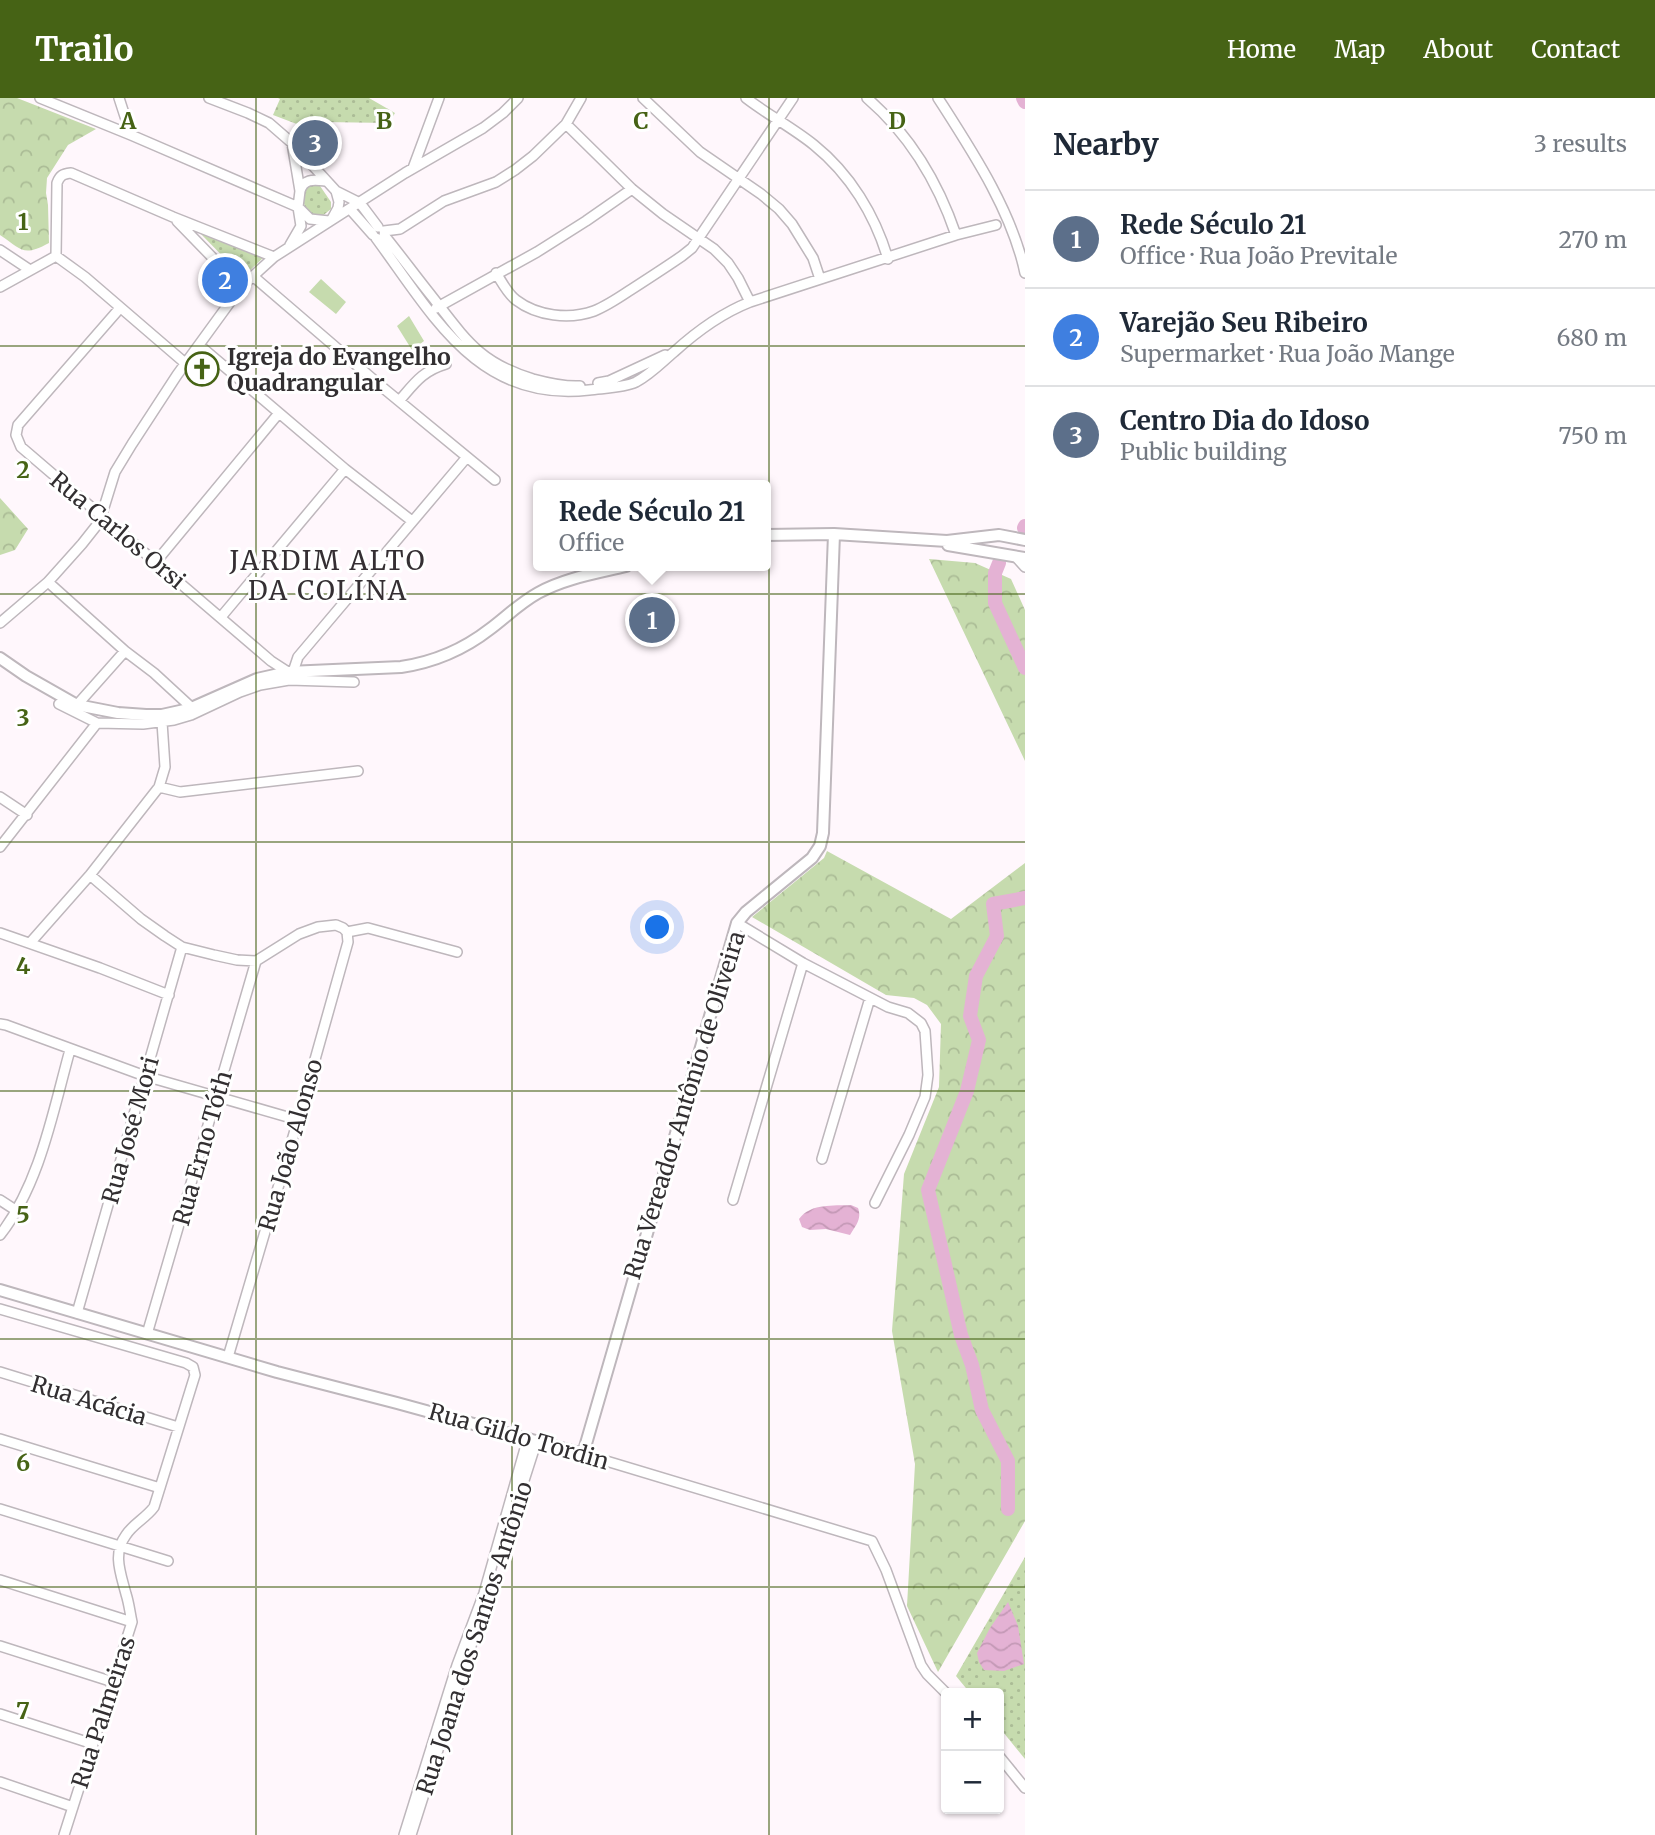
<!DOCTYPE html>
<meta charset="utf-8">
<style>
:root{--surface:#fff;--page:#f2f2f3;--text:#1f2937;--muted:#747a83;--line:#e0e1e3;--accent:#466315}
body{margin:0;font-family:Merriweather,serif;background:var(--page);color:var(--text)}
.controls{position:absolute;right:21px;bottom:21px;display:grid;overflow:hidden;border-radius:7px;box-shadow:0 2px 5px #0004}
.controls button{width:63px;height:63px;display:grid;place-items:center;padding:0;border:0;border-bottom:2px solid var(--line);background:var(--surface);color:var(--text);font:35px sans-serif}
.you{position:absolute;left:658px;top:830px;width:24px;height:24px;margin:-18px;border:5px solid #fff;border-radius:50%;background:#1a73e8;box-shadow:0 0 0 10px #1a73e833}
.badge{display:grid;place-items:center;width:46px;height:46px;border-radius:50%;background:var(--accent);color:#fff;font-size:23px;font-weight:700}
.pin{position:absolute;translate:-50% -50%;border:4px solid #fff;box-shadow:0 2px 7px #0006}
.popup{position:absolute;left:533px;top:382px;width:238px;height:91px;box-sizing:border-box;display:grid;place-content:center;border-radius:7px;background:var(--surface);filter:drop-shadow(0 2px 5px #0005);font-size:23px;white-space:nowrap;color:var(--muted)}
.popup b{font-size:26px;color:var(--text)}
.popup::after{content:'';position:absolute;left:50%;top:100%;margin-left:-14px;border:14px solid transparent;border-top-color:var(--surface)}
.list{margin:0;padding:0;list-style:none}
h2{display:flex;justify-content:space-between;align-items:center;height:91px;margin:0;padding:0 28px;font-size:30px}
h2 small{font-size:23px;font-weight:400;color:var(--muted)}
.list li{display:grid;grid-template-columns:46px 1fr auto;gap:21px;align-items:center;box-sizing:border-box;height:98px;padding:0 28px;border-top:2px solid var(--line)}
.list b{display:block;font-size:26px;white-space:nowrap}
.list p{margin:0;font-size:23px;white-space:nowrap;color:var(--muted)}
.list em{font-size:23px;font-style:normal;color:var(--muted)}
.map{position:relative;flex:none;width:1025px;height:1737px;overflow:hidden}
header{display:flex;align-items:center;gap:42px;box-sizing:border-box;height:98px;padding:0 35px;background:var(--accent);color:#fff}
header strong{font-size:33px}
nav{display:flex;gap:38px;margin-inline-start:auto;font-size:24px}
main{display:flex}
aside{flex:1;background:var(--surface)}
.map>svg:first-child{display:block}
</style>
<header>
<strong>Trailo</strong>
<nav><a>Home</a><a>Map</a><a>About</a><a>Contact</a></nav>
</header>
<main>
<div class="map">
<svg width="1025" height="1737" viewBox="0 0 1025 1737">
<defs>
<pattern id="grass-dots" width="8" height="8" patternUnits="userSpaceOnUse" patternTransform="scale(1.75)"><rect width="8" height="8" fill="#c6dbae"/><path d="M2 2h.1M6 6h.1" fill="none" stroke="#abbc96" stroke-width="1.8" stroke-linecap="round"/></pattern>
<pattern id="forest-crowns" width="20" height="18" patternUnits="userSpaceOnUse" patternTransform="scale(1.75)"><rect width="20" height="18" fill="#c6dbae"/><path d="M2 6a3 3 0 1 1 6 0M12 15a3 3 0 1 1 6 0" fill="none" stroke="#abbc96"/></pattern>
<pattern id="water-waves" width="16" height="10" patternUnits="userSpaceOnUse" patternTransform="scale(1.75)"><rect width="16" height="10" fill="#e4b2d4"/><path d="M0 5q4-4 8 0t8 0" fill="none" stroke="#c499b6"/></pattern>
</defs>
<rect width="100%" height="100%" fill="#fff7fc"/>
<path fill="url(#grass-dots)" d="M278 0H369L395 15 389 25 323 24 310 31 273 17 280 1Z
M318 85 331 104V111L321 119 307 116 303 102 304 89Z
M198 133 264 159 243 179Z
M1025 1459V1661L999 1629V1595H970L956 1578Z"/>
<path fill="url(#forest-crowns)" d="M0 0H17L96 31 68 47 47 80 46 95 48 107 49 145C23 159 22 152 0 137Z
M0 400 28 431 15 452 0 457Z
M929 461 975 465 1011 481 1025 512V663Z
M827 753 951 821 1025 765V1423L938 1574 907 1508 915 1366 892 1233 904 1076 939 989 941 926 927 907 914 900 886 897 752 819 824 760Z"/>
<path fill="#c6dbae" d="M321 181 346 204 336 216 309 194Z
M409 218 424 243 412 252 397 228Z"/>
<path fill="url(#water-waves)" d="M851 1107 858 1110C862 1121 856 1127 850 1137L826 1131 810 1132 802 1129 799 1121C811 1105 833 1108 851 1107Z
M1008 1504 1018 1528 1024 1566 1004 1573 984 1572 979 1564 977 1555 990 1530Z"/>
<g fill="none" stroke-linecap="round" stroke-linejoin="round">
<path stroke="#e4b2d4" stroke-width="14" d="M1023 0 1025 4
M1024 430 1025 428
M999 465 995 475V505L1025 570
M1008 1411V1363L982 1312 972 1267 961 1237 928 1092 967 993 979 942 970 918 976 878 997 838 993 806 1025 800"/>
<defs>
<path id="minor" d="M40 0 131 37 298 109 310 121 329 123
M119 0 131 37
M209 0 248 15 269 25 292 45 336 93 339 104 338 110 332 121
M643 0 700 54 761 96 779 111 792 126 813 160 820 181
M746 0C768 17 793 30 814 47 850 76 875 117 888 161
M867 0C910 37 938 84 956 137
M938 0C972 53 1012 113 1025 175
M566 26 632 91 663 116 714 151 728 165 738 180 750 204
M413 70 439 0
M300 93C304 80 314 82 326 83
M336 93 360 105 378 129
M350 111 373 137
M177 123 241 189
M384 133 400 131 444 103 496 84 515 72 533 58 566 26 581 0
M384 137C401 158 417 180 434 201 466 242 480 265 533 281 548 285 564 289 580 288
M376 140C433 217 478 305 589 292 604 290 623 290 636 284 651 276 662 264 674 254 696 234 722 215 750 204L956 137 996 127
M290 147 301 128 298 109 300 93 292 45
M0 152 30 172
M56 158 85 179 185 265
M496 175C502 184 507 195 516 202 537 218 569 222 594 213 607 208 620 199 632 191 649 180 666 169 682 158L692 150 793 0
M254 179 382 289 495 382
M0 189 56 158 57 85C60 77 63 76 71 75L173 119 274 159
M120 210 18 327 16 337 21 349 271 563 288 574
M436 210 537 154 586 123 632 91
M199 247 345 371 412 423
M598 285 609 283 665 257
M399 303C414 286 422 273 446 266
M1016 459 1025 469
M155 465 279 315
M48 484 125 553 154 575 192 610
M221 519 345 371
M0 525 48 484 82 446 97 427 101 419 115 374 132 346 177 277 241 189 274 159 405 75 483 30 503 15 518 0
M293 574 298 559 467 359
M59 606 97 625 143 626 174 622 191 617 240 594 260 587 289 582 354 584
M77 607 125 553
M159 689 180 694 358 673
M0 699 27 717
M0 749 97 625
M90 777 141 821 165 838 182 849 214 857 237 862 256 863 299 836 318 829 336 827 343 830 347 834
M737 825 803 865 888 909 908 915 921 925 925 933 928 977 925 999 909 1037 875 1105
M347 834 368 830 457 854
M0 835 100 870 169 897
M30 845 90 777 159 689 165 669 162 624
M0 926 6 927 145 978 298 1022
M822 1061 870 900
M0 1102 17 1113
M733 1102 803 865
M0 1137C40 1086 53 1013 70 952
M0 1211 186 1265 193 1269 195 1277 154 1409C146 1420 133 1426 126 1437 112 1456 121 1476 126 1496 129 1505 130 1515 132 1524L64 1737
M77 1215 182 849
M147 1236 256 863
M228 1259 298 1022 348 844 347 834
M0 1274 178 1329
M0 1341 160 1390
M583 1356 872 1443 886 1472 921 1567 927 1576 946 1595
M0 1411 168 1463
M504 1445 537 1342
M0 1482 132 1524
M0 1548 113 1584
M0 1616 93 1646
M999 1658 1025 1690
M0 1684 73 1709
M404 1737 457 1567 484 1495 528 1340
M411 1737 472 1545"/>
<path id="major" d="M766 437 834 436 947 443 999 437 1025 442
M948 447 1025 460
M0 560 26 578 77 607 118 615 146 617H162L189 611 257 581 288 574 401 569C435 564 463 552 490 531 506 519 520 505 538 495 565 480 597 475 626 468
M0 1192 277 1274 397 1305 583 1356 737 825 746 814 812 760 820 748 823 735 834 436"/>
</defs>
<use href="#minor" stroke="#beb7bc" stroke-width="12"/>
<use href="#major" stroke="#beb7bc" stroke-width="14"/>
<use href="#minor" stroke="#fff" stroke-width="9"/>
<use href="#major" stroke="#fff" stroke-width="10"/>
</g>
<path fill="none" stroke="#466315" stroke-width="2" stroke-opacity="0.55" d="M256 0V1737M512 0V1737M769 0V1737M0 248H1025M0 496H1025M0 744H1025M0 993H1025M0 1241H1025M0 1489H1025"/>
<defs>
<symbol id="church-ring" viewBox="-11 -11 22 22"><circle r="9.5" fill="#fff" stroke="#466315" stroke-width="1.5"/><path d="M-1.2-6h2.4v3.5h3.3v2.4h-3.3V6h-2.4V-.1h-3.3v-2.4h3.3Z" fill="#466315"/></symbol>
</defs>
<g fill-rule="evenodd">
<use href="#church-ring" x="183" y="252" width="38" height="38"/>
</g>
<g text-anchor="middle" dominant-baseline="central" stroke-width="6" stroke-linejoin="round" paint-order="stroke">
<g font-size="23" font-weight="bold" fill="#322f31" stroke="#fff" text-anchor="start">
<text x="227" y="258">Igreja do Evangelho<tspan x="227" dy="26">Quadrangular</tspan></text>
</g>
<g font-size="23" fill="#322f31" stroke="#fff">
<text transform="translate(118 432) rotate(40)">Rua Carlos Orsi</text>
<text transform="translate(684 1007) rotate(-73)">Rua Vereador Antônio de Oliveira</text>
<text transform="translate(130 1032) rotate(-74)">Rua José Mori</text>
<text transform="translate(290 1047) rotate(-74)">Rua João Alonso</text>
<text transform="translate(202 1050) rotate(-74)">Rua Erno Tóth</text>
<text transform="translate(89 1302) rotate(17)">Rua Acácia</text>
<text transform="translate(519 1338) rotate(16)">Rua Gildo Tordin</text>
<text transform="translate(474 1540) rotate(-72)">Rua Joana dos Santos Antônio</text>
<text transform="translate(103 1614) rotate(-72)">Rua Palmeiras</text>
</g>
<g font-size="26" letter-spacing="2" fill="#352f33" stroke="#fff">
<text x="328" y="462">JARDIM ALTO<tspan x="328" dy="30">DA COLINA</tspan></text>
</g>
</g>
<g font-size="23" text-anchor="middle" font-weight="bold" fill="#466315" stroke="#fff" stroke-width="6" stroke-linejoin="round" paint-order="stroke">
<text x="128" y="31">A</text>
<text x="384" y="31">B</text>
<text x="641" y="31">C</text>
<text x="897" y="31">D</text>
<text x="23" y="132">1</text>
<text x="23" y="380">2</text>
<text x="23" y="628">3</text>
<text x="23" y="876">4</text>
<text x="23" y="1125">5</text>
<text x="23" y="1373">6</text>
<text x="23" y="1621">7</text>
</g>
</svg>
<div class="controls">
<button>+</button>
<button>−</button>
</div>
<div class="you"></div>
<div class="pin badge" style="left:652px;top:522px;background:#5c6f8a">1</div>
<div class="popup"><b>Rede Século 21</b>Office</div>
<div class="pin badge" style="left:225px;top:182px;background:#3f7fe0">2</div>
<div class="pin badge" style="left:315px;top:45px;background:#5c6f8a">3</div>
</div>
<aside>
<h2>Nearby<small>3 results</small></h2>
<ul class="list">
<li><span class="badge" style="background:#5c6f8a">1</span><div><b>Rede Século 21</b><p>Office · Rua João Previtale</p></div><em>270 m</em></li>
<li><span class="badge" style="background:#3f7fe0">2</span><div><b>Varejão Seu Ribeiro</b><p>Supermarket · Rua João Mange</p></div><em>680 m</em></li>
<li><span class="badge" style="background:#5c6f8a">3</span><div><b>Centro Dia do Idoso</b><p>Public building</p></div><em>750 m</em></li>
</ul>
</aside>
</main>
